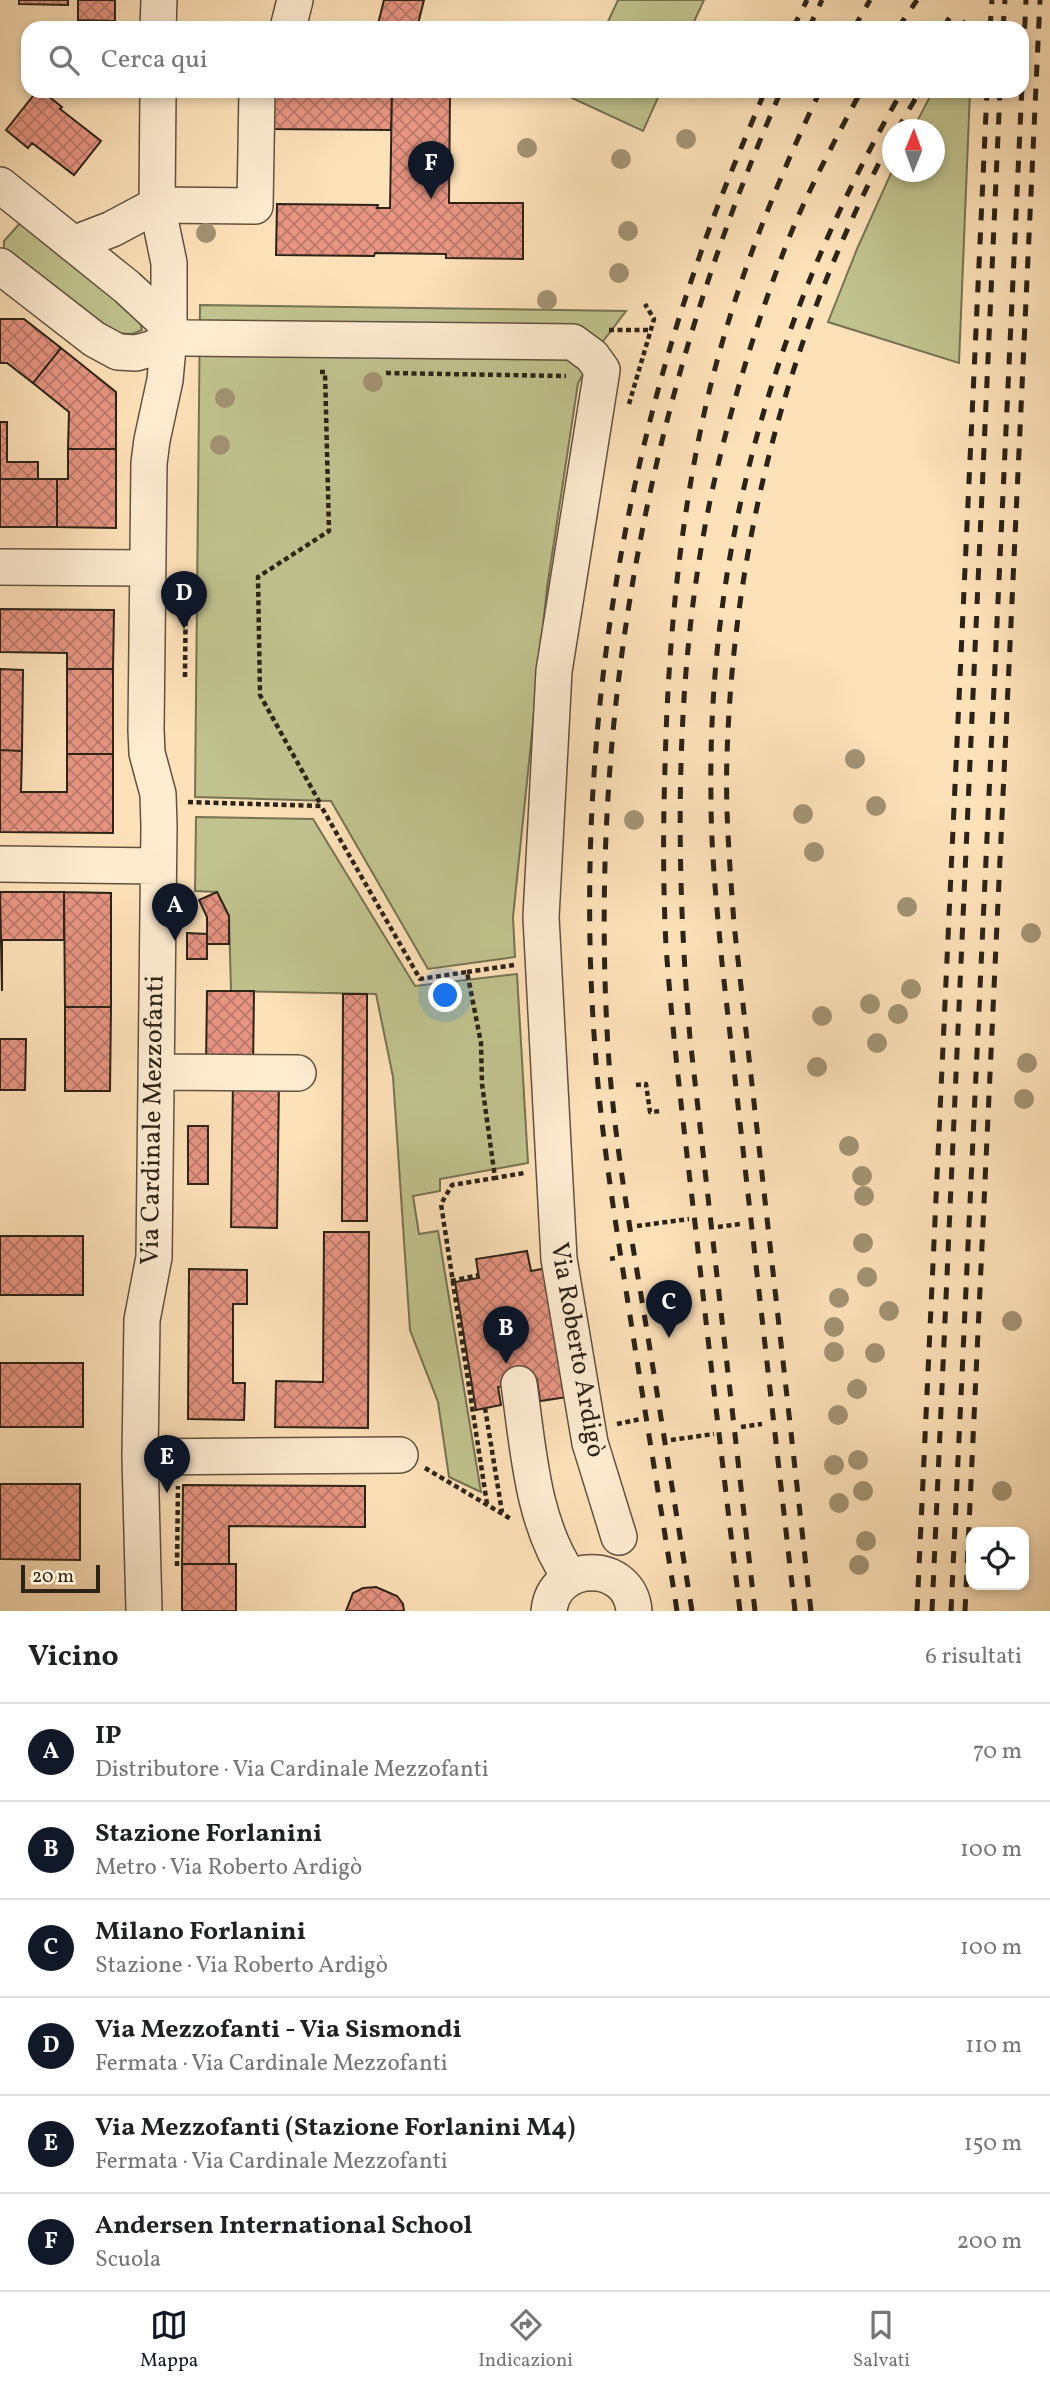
<!DOCTYPE html>
<html lang="it">
<meta charset="utf-8">
<style>
:root{--surface:#fff;--page:#f6f6f6;--text:#202124;--muted:#757577;--line:#e0e0e0;--accent:#111827}
body{margin:0;font-family:Vollkorn,serif;background:var(--page);color:var(--text)}
.controls{position:absolute;right:21px;bottom:21px;display:grid;overflow:hidden;border-radius:14px;box-shadow:0 4px 10px #0003}
.controls button{width:63px;height:63px;display:grid;place-items:center;padding:0;border:0;border-bottom:2px solid var(--line);background:var(--surface);color:var(--text);font:35px sans-serif}
.compass{position:absolute;left:882px;top:119px;width:63px;height:63px;border-radius:50%;background:var(--surface);box-shadow:0 4px 10px #0003;rotate:1deg}
.scale{position:absolute;left:21px;bottom:18px;width:79px;box-sizing:border-box;padding-left:7px;border:4px solid #2c2318;border-top:0;font-size:19px;line-height:24px;white-space:nowrap;color:#2c2318;-webkit-text-stroke:5px #feecd1;paint-order:stroke}
.you{position:absolute;left:446px;top:996px;width:24px;height:24px;margin:-18px;border:5px solid #fff;border-radius:50%;background:#1a73e8;box-shadow:0 0 0 10px #1a73e833}
.badge{display:grid;place-items:center;width:46px;height:46px;border-radius:50%;background:var(--accent);color:#fff;font-size:23px;font-weight:700}
.pin{position:absolute;translate:-50% -58px;filter:drop-shadow(0 2px 4px #0008)}
.pin::after{content:'';position:absolute;top:37px;width:24px;height:21px;background:inherit;clip-path:polygon(0 0,100% 0,50% 100%)}
.list{margin:0;padding:0;list-style:none}
h2{display:flex;justify-content:space-between;align-items:center;height:91px;margin:0;padding:0 28px;font-size:30px}
h2 small{font-size:23px;font-weight:400;color:var(--muted)}
.list li{display:grid;grid-template-columns:46px 1fr auto;gap:21px;align-items:center;box-sizing:border-box;height:98px;padding:0 28px;border-top:2px solid var(--line)}
.list b{display:block;font-size:26px;white-space:nowrap}
.list p{margin:0;font-size:23px;white-space:nowrap;color:var(--muted)}
.list em{font-size:23px;font-style:normal;color:var(--muted)}
.icon{flex:none;width:38px;height:38px;fill:none;stroke:currentColor;stroke-width:2;stroke-linecap:round;stroke-linejoin:round}
.map{position:relative;flex:none;width:1050px;height:1611px;overflow:hidden}
.search{position:absolute;background:var(--surface);box-shadow:0 4px 10px #0003;left:21px;right:21px;top:21px;height:77px;display:flex;align-items:center;gap:18px;box-sizing:border-box;padding:0 24px;border-radius:21px;color:var(--muted);font-size:26px}
.sheet{height:679px;background:var(--surface)}
nav{display:flex;justify-content:space-around;align-items:center;box-sizing:border-box;height:98px;border-top:2px solid var(--line);background:var(--surface);font-size:19px;color:var(--muted)}
nav a{display:grid;justify-items:center;gap:4px}
nav .on{color:var(--accent)}
.map>svg:first-child{display:block}
</style>
<div class="map">
<svg width="1050" height="1611" viewBox="0 0 1050 1611">
<defs>
<pattern id="building-cross-hatch" width="8" height="8" patternUnits="userSpaceOnUse" patternTransform="scale(1.75)"><rect width="8" height="8" fill="#e79582"/><path d="M0 0l8 8M0 8l8-8" fill="none" stroke="#bb7969"/></pattern>
</defs>
<rect width="100%" height="100%" fill="#fde1b8"/>
<filter id="stains"><feTurbulence type="fractalNoise" baseFrequency=".00286" numOctaves="4"/><feColorMatrix values="0 0 0 0 .2 0 0 0 0 .09 0 0 0 0 .02 0 0 0 .5 -.17"/></filter>
<radialGradient id="worn" r=".72"><stop offset=".6" stop-color="#630" stop-opacity="0"/><stop offset="1" stop-color="#630" stop-opacity=".3"/></radialGradient>
<path fill="#c0c38e" stroke="#767353" stroke-width="2" d="M618 0H704L691 28H605Z
M575 91H661L643 131 572 98Z
M933 91H970L959 363 828 322 857 249 892 171 934 172V130L913 129Z
M22 221 140 320 142 330 132 334 112 333 4 251V241Z
M200 305 626 311 598 348 578 383 547 588 513 917 515 957 428 969 331 801 195 797Z
M196 817 313 819 415 986 517 974 528 1163 440 1179V1191L413 1196 419 1234 438 1231 481 1492 449 1477 438 1402 410 1330 393 1077 376 994 231 991 229 916 217 892 195 891Z"/>
<path fill="url(#building-cross-hatch)" stroke="#2c2318" stroke-width="2" d="M19 0H68V5L19 4Z
M78 0H115V21L78 20Z
M384 0H424L417 28H377Z
M37 91H42L62 107 60 109 101 141 74 175 32 143 28 148 6 130Z
M268 91H392L391 130 267 129Z
M392 91H450L449 203H523V259L446 258V254L375 253 374 256 276 255 277 204 378 205 377 208H390Z
M0 319H24L61 348 33 383 7 363H0Z
M61 348 116 392V449H68L69 412 33 383Z
M0 422H7V462H38V479H0Z
M68 449H116V528L57 527V479H68Z
M0 479H57V527H0Z
M0 609 114 610 113 669H67V653L0 652Z
M0 669 23 670 22 751 0 750Z
M67 669H113V754H67Z
M0 750 22 751 21 792H67V754H113V833L0 832Z
M0 892H64V940H2V991Z
M64 892 111 893V1007H65Z
M217 892 229 916V944H207V917L199 900Z
M187 933 207 934V959H187Z
M207 991H254L253 1068 206 1067Z
M343 994H367V1221H342Z
M65 1007H111L110 1091H65Z
M0 1039H26L25 1090H0Z
M233 1080 279 1081 277 1228 231 1227Z
M188 1126H208V1184H188Z
M324 1232H369L368 1428 275 1427 276 1381 323 1382Z
M0 1236H83V1295H0Z
M527 1251 531 1271 547 1268 568 1397 540 1401 537 1380 498 1387 501 1405 476 1410 455 1282 479 1278 476 1259Z
M189 1269 247 1270V1304H233V1383H245L244 1420 188 1419Z
M0 1363H83V1427H0Z
M0 1484H80V1560L0 1559Z
M183 1485 365 1486V1527L229 1526V1564H182Z
M182 1564H236V1611H182Z
M376 1587 397 1596 403 1604 404 1611H346L353 1593 363 1588Z"/>
<g fill="none" stroke-linecap="round" stroke-linejoin="round">
<defs>
<path id="minor" d="M158 28 159 0
M288 28 295 0
M0 185 127 287 169 326
M73 244 112 229 157 205 255 206 257 91
M0 266 94 339 118 352 136 353 154 348 169 337
M187 338 573 342 592 356 602 370 554 671 541 917 559 1259 590 1443 619 1537
M0 567 147 568
M0 864 158 866
M156 1072 298 1073
M519 1384C528 1446 532 1524 570 1577
M140 1457 400 1455
M144 1611 140 1457 142 1320 154 1257 159 826 158 794 147 753 146 730 149 463 152 440 165 380 169 337V263L157 205 158 91
M549 1611C554 1560 630 1560 634 1611"/>
</defs>
<use href="#minor" stroke="#605240" stroke-width="38"/>
<path stroke="#2c2318" stroke-width="4.5" stroke-dasharray="5 3.5" stroke-linecap="butt" d="M609 330H650
M320 372H325L329 531 258 577 260 695 321 805
M386 373 566 376
M629 404 654 319 645 304
M185 677 186 573
M188 802 321 806 420 979 467 972 481 1043 482 1084 495 1178 524 1173
M467 972 514 965
M636 1085 646 1084 650 1112 661 1111
M637 1226 689 1219
M718 1227 740 1224
M610 1259 615 1258
M451 1281 479 1275
M485 1408 502 1512
M617 1424 641 1419
M741 1427 762 1424
M671 1440 714 1434
M425 1468 511 1519
M487 1504 441 1204 452 1185 495 1178
M177 1566 178 1486"/>
<use href="#minor" stroke="#feecd1" stroke-width="35"/>
<path stroke="#2c2318" stroke-width="5" stroke-dasharray="12 12" stroke-linecap="butt" d="M793 28 807 0
M809 28 822 0
M854 28 870 0
M898 28 917 0
M943 28 953 12
M961 28 966 21
M990 28 992 0
M1003 28 1005 0
M897 130 920 91
M677 1611C661 1508 644 1406 628 1303 615 1219 601 1134 595 1048 575 783 611 509 699 258 718 201 742 146 765 91
M692 1611C676 1513 661 1416 645 1319 630 1229 614 1139 608 1048 588 715 647 397 781 91
M740 1611C725 1485 710 1359 696 1232 685 1137 673 1042 666 946 663 887 663 827 665 767 668 646 679 524 706 405 731 296 772 192 820 91
M755 1611 690 1038C675 862 674 674 710 501 728 415 754 330 785 248 806 194 834 142 861 91
M795 1611 722 963C717 908 711 853 711 799 707 546 777 308 902 91
M811 1611 734 924C730 867 725 811 727 755 734 537 790 330 892 138
M917 1611 987 91
M932 1611 1000 91
M951 1611 1026 0
M965 1611 1040 0"/>
</g>
<g fill="#a29373">
<circle cx="686" cy="139" r="10"/>
<circle cx="527" cy="148" r="10"/>
<circle cx="621" cy="159" r="10"/>
<circle cx="628" cy="231" r="10"/>
<circle cx="206" cy="233" r="10"/>
<circle cx="619" cy="273" r="10"/>
<circle cx="547" cy="300" r="10"/>
<circle cx="373" cy="382" r="10"/>
<circle cx="225" cy="398" r="10"/>
<circle cx="220" cy="445" r="10"/>
<circle cx="855" cy="759" r="10"/>
<circle cx="876" cy="806" r="10"/>
<circle cx="803" cy="814" r="10"/>
<circle cx="634" cy="820" r="10"/>
<circle cx="814" cy="852" r="10"/>
<circle cx="907" cy="907" r="10"/>
<circle cx="1031" cy="933" r="10"/>
<circle cx="911" cy="989" r="10"/>
<circle cx="870" cy="1004" r="10"/>
<circle cx="898" cy="1014" r="10"/>
<circle cx="822" cy="1016" r="10"/>
<circle cx="877" cy="1043" r="10"/>
<circle cx="1027" cy="1063" r="10"/>
<circle cx="817" cy="1067" r="10"/>
<circle cx="1024" cy="1099" r="10"/>
<circle cx="849" cy="1146" r="10"/>
<circle cx="862" cy="1176" r="10"/>
<circle cx="864" cy="1196" r="10"/>
<circle cx="863" cy="1243" r="10"/>
<circle cx="867" cy="1277" r="10"/>
<circle cx="839" cy="1298" r="10"/>
<circle cx="889" cy="1311" r="10"/>
<circle cx="1012" cy="1321" r="10"/>
<circle cx="834" cy="1327" r="10"/>
<circle cx="834" cy="1352" r="10"/>
<circle cx="875" cy="1353" r="10"/>
<circle cx="857" cy="1389" r="10"/>
<circle cx="838" cy="1415" r="10"/>
<circle cx="858" cy="1460" r="10"/>
<circle cx="834" cy="1465" r="10"/>
<circle cx="863" cy="1491" r="10"/>
<circle cx="1002" cy="1491" r="10"/>
<circle cx="839" cy="1503" r="10"/>
<circle cx="866" cy="1541" r="10"/>
<circle cx="859" cy="1565" r="10"/>
</g>
<g text-anchor="middle" dominant-baseline="central" stroke-width="5" stroke-linejoin="round" paint-order="stroke">
<g font-size="26" fill="#2c2318" stroke="#feecd1">
<text transform="translate(153 1120) rotate(-89)">Via Cardinale Mezzofanti</text>
<text transform="translate(577 1350) rotate(80)">Via Roberto Ardigò</text>
</g>
</g>
<rect width="100%" height="100%" filter="url(#stains)"/>
<rect width="100%" height="100%" fill="url(#worn)"/>
</svg>
<div class="controls">
<button><svg class="icon" aria-label="locate" viewBox="0 0 24 24"><circle cx="12" cy="12" r="6"/><path d="M12 2v4M12 18v4M2 12h4M18 12h4"/></svg></button>
</div>
<svg class="compass" viewBox="-18 -18 36 36"><path d="M0-13l5 13h-10z" fill="#e53935"/><path d="M0 13l5-13h-10z" fill="#757577"/></svg>
<div class="scale">20 m</div>
<div class="you"></div>
<div class="pin badge" style="left:175px;top:941px">A</div>
<div class="pin badge" style="left:506px;top:1364px">B</div>
<div class="pin badge" style="left:669px;top:1338px">C</div>
<div class="pin badge" style="left:184px;top:629px">D</div>
<div class="pin badge" style="left:167px;top:1493px">E</div>
<div class="pin badge" style="left:431px;top:199px">F</div>
<div class="search"><svg class="icon" aria-label="search" viewBox="0 0 24 24"><circle cx="10" cy="10" r="6"/><path d="M15 15l6 6"/></svg>Cerca qui</div>
</div>
<section class="sheet">
<h2>Vicino<small>6 risultati</small></h2>
<ul class="list">
<li><span class="badge">A</span><div><b>IP</b><p>Distributore · Via Cardinale Mezzofanti</p></div><em>70 m</em></li>
<li><span class="badge">B</span><div><b>Stazione Forlanini</b><p>Metro · Via Roberto Ardigò</p></div><em>100 m</em></li>
<li><span class="badge">C</span><div><b>Milano Forlanini</b><p>Stazione · Via Roberto Ardigò</p></div><em>100 m</em></li>
<li><span class="badge">D</span><div><b>Via Mezzofanti - Via Sismondi</b><p>Fermata · Via Cardinale Mezzofanti</p></div><em>110 m</em></li>
<li><span class="badge">E</span><div><b>Via Mezzofanti (Stazione Forlanini M4)</b><p>Fermata · Via Cardinale Mezzofanti</p></div><em>150 m</em></li>
<li><span class="badge">F</span><div><b>Andersen International School</b><p>Scuola</p></div><em>200 m</em></li>
</ul>
</section>
<nav>
<a class="on"><svg class="icon" aria-label="map" viewBox="0 0 24 24"><path d="M3 6l6-2 6 2 6-2v14l-6 2-6-2-6 2zM9 4v14M15 6v14"/></svg>Mappa</a>
<a><svg class="icon" aria-label="directions" viewBox="0 0 24 24"><path d="M12 3l9 9-9 9-9-9zM9 14v-3h6M13 9l2 2-2 2"/></svg>Indicazioni</a>
<a><svg class="icon" aria-label="saved" viewBox="0 0 24 24"><path d="M7 4h10v16l-5-4-5 4z"/></svg>Salvati</a>
</nav>
